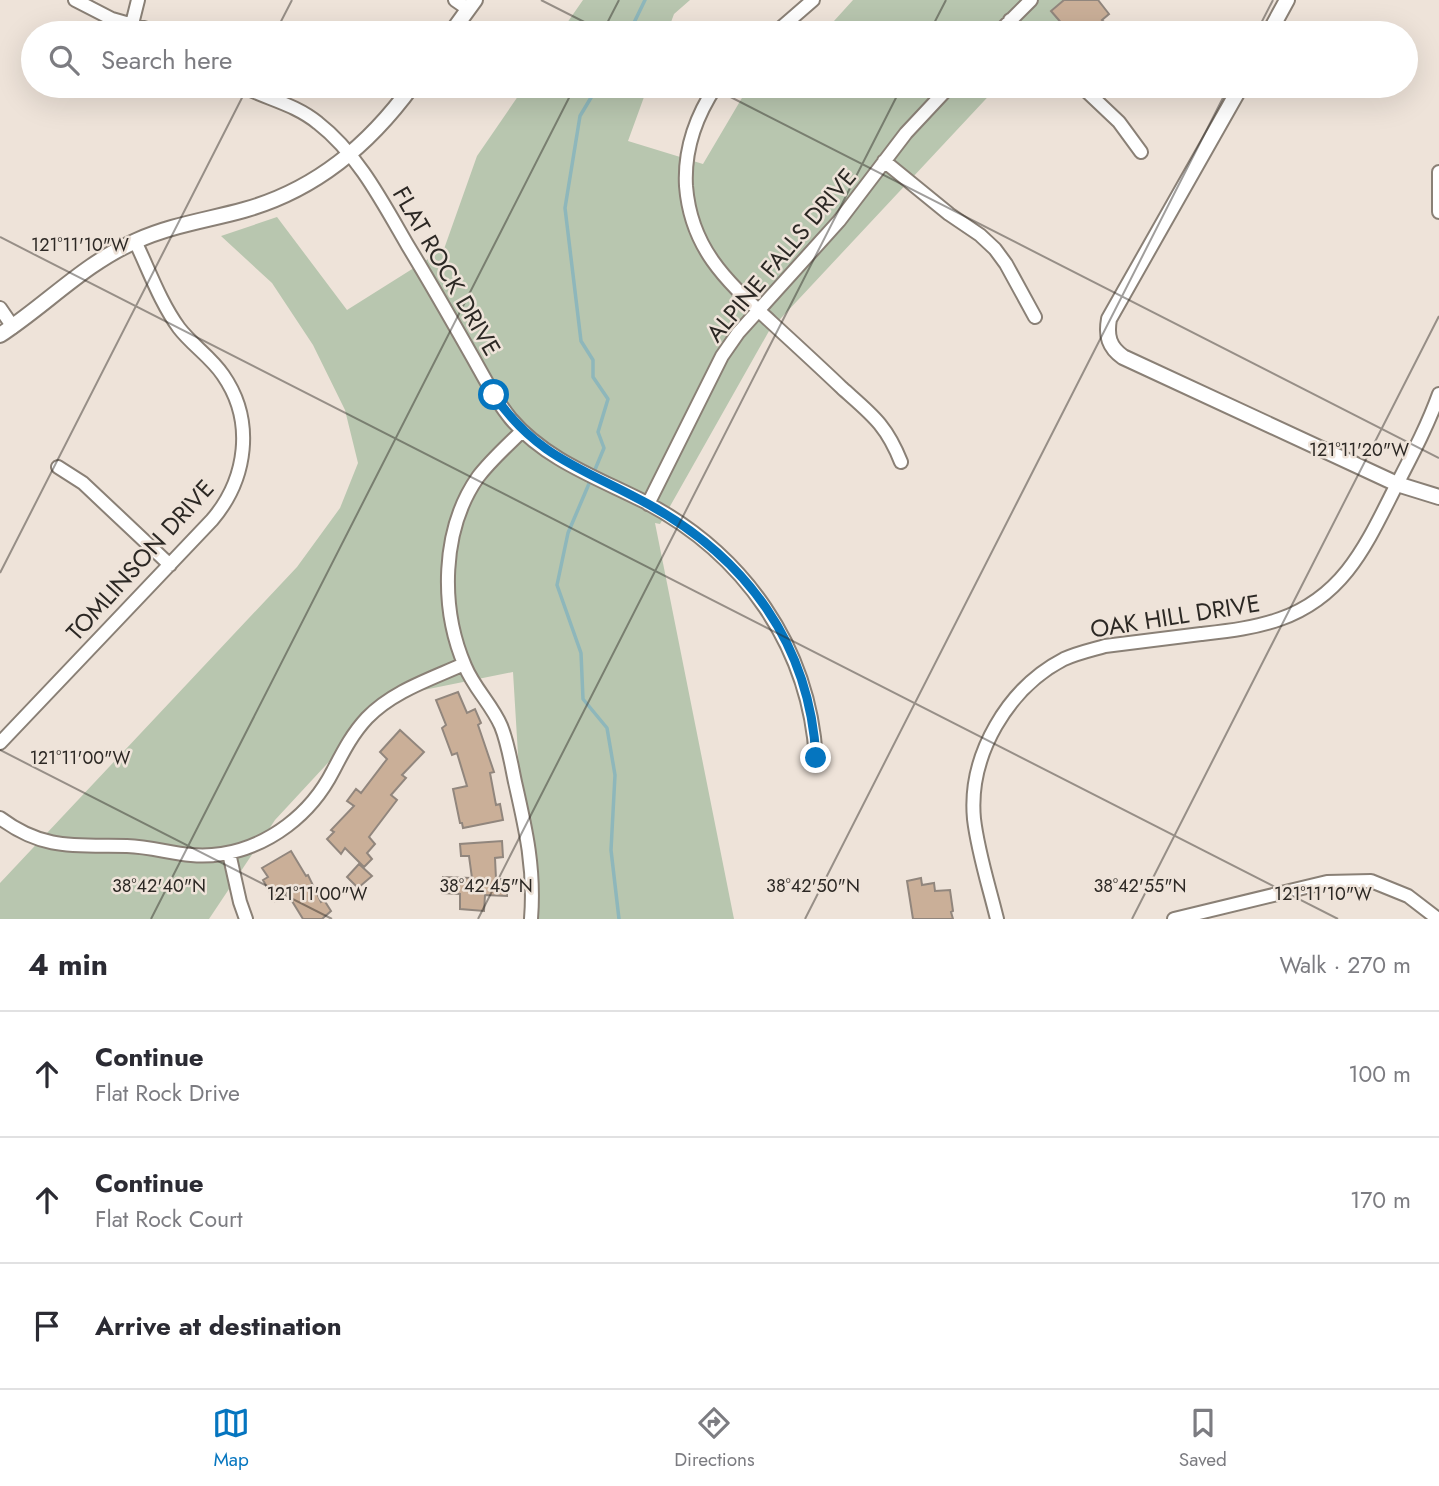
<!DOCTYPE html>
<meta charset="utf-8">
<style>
:root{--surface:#fff;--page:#f7f7f7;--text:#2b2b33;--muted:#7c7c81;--line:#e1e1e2;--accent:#0575bf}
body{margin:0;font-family:Jost,sans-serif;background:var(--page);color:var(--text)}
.stop{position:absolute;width:21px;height:21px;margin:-16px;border:5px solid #0575bf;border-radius:50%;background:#fff}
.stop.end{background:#0575bf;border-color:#fff;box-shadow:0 2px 7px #0008}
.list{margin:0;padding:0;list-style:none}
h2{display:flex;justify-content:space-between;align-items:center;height:91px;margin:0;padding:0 28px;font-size:30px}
h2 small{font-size:23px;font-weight:400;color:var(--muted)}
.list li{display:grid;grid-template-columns:46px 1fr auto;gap:21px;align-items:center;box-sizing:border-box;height:126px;padding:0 28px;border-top:2px solid var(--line)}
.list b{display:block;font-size:26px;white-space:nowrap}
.list p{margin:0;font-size:23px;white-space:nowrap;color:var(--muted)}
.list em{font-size:23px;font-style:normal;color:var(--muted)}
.icon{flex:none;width:38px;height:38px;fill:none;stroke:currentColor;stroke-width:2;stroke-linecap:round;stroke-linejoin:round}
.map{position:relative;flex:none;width:1439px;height:919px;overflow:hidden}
.search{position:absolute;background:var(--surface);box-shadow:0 7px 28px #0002;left:21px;right:21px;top:21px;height:77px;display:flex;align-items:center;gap:18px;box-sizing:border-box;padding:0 24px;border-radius:38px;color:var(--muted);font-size:26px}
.sheet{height:469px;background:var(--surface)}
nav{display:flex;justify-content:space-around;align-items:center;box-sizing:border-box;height:98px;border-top:2px solid var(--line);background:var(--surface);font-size:19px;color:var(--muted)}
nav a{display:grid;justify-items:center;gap:4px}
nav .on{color:var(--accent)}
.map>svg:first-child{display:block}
</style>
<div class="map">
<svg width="1439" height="919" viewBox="0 0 1439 919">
<rect width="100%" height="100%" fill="#eee3d9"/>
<path fill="#b8c6af" d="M583 0H690L674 14 667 33H560Z
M853 0H1078L1047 33H815L834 21Z
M525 86H648L628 141 703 164 749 86H998L769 331 660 524 655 523 734 919H528L513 672 389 697 275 820 209 919H0V883L297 567 340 508 358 463 345 410 313 345 272 283 221 236 277 217 347 310 444 249 477 156Z"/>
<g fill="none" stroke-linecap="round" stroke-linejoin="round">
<path stroke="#8eb7bb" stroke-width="3.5" d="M629 33 645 0
M594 472 604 448 598 432 608 399 593 377V360L581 341 565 208 580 116 598 86
M591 479 568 533 557 585 581 653 583 699 607 728 615 775 611 850 619 919"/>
</g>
<path fill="#caaf98" stroke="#91867d" stroke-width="2" d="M1064 0H1098L1109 14 1102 20 1116 33H1070L1051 11Z
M458 692 467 713 475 709 481 723 478 725 494 772 490 773 496 805 500 804 503 820 463 828 462 823H460L453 789 467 786 457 753 452 755 442 728 446 725 436 700Z
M400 730 424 752 402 775 406 778 391 795 397 800 369 837 375 844 367 853 372 859 364 867 345 848 341 854 327 839 334 832 331 830 354 806 347 801 356 789 361 793 387 759 380 752Z
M502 841 503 857 495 858 496 879H507V896L485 895 484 911 460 909V894L442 893 443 877 472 878 469 856H461L460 844Z
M291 851 306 876 308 875 321 902 324 900 331 911 322 919H303L287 893 275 901 263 880 268 877 262 868Z
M359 864 372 876 358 888 347 877Z
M921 878 922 885 934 883 935 891 950 890 953 911 951 912 953 919H913L907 881Z"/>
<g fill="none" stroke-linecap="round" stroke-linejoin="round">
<defs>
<path id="minor" d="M75 0 112 19 161 33
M455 0 468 9
M1010 20 1024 33
M132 24 138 0
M775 33 813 0
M998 33 1031 0
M242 86C267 99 295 104 318 123 358 154 383 203 408 246 430 282 451 319 472 356 484 377 495 400 511 419 546 460 598 478 645 502 744 554 809 646 816 758
M716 86C696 116 684 149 686 186 691 250 728 282 771 322 795 344 819 366 842 388 871 414 886 424 901 462
M1081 86 1119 122 1141 152
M884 161 949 214 980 235 995 249 1006 264 1035 317
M1439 172V212
M0 308 13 327
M522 431C507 446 491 460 478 477 441 530 440 608 465 666 474 688 492 705 501 726 508 743 511 763 515 782 526 830 535 869 531 919
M58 467 83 483 170 565
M648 504 722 356 738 333 839 221 906 133 950 86
M0 743 212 520C247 479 255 421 223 375 211 357 192 345 179 328 160 302 149 270 135 241
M0 818C44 851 77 845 127 846 161 847 185 860 222 854 270 846 311 814 333 771 343 752 352 734 367 718 393 691 431 679 464 664
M229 853 240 902 246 919
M997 919C989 886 978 853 974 819 968 755 1008 688 1064 659 1077 653 1091 650 1105 646 1137 642 1169 638 1201 634 1227 631 1255 628 1280 619 1345 596 1367 543 1396 486 1412 455 1427 427 1439 394
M1174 919 1327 882 1371 881 1408 896 1438 919"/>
<path id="tertiary" d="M451 33 475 0
M1269 33 1287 0
M1241 86 1109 319C1106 336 1109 347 1123 357L1397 484 1439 497
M0 335C46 305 85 263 136 241 171 225 208 220 244 210 316 190 369 145 412 86"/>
</defs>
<use href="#minor" stroke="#8a8076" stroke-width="16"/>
<use href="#tertiary" stroke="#8a8076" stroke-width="18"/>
<use href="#minor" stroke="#fff" stroke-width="12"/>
<use href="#tertiary" stroke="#fff" stroke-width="14"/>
</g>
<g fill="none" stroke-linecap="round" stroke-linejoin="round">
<path stroke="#0575bf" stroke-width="9" d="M494 395C537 458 585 469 648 504 746 558 810 644 816 758"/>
</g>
<path fill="none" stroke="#2c2824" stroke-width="2" stroke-opacity="0.45" d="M541 0 606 33M275 33 292 0M602 33 619 0M929 33 946 0M1256 33 1273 0M709 86 1439 458M0 237 1338 919M0 573 248 86M0 750 332 919M151 919 575 86M478 919 902 86M805 919 1229 86M1132 919 1439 316"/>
<g text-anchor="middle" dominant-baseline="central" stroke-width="5" stroke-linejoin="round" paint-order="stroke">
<g font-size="24" fill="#2c2824" stroke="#eee3d9">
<text transform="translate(781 255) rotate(-50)">ALPINE FALLS DRIVE</text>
<text transform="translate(447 271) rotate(60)">FLAT ROCK DRIVE</text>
<text transform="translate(140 560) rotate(-48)">TOMLINSON DRIVE</text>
<text transform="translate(1175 616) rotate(-9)">OAK HILL DRIVE</text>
</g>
</g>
<g font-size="18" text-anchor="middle" fill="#2c2824" stroke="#eee3d9" stroke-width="5" stroke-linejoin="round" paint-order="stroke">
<text x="80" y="251">121°11'10"W</text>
<text x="1359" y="456">121°11'20"W</text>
<text x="80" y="764">121°11'00"W</text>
<text x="159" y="892">38°42'40"N</text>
<text x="486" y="892">38°42'45"N</text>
<text x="813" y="892">38°42'50"N</text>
<text x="1140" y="892">38°42'55"N</text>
<text x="317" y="900">121°11'00"W</text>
<text x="1323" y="900">121°11'10"W</text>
</g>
</svg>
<div class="stop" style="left:494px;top:395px"></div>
<div class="stop end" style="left:816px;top:758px"></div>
<div class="search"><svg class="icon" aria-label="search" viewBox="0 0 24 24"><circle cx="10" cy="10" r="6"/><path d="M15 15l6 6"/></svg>Search here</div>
</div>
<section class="sheet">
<h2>4 min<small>Walk · 270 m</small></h2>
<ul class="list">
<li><svg class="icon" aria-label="ahead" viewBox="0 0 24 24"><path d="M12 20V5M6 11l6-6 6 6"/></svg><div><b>Continue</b><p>Flat Rock Drive</p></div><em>100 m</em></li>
<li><svg class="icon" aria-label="ahead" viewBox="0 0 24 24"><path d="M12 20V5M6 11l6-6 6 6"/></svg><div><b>Continue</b><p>Flat Rock Court</p></div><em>170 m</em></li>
<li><svg class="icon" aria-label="arrive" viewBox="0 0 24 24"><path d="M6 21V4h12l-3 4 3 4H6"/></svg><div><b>Arrive at destination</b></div></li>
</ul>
</section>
<nav>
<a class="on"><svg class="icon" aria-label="map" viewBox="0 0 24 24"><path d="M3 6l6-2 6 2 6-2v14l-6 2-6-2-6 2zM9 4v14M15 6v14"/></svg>Map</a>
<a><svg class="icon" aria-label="directions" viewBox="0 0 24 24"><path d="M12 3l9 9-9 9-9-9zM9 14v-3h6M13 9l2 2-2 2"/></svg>Directions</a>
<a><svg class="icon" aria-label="saved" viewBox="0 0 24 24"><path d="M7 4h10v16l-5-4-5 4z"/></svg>Saved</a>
</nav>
